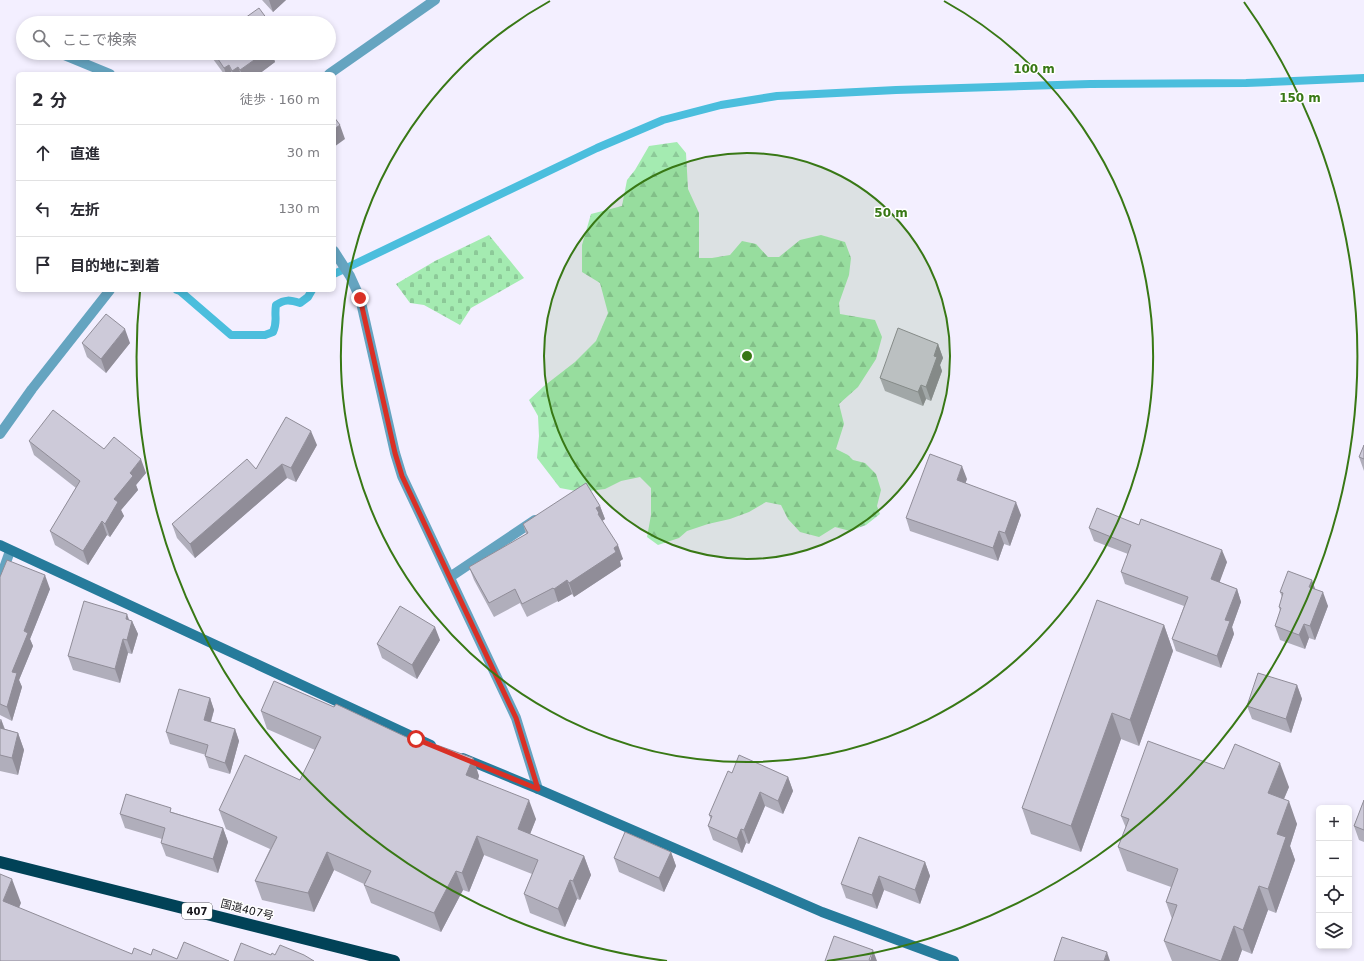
<!DOCTYPE html>
<html lang="ja">
<meta charset="utf-8">
<style>
:root{--surface:#fff;--page:#f2f2f3;--text:#2b2b33;--muted:#7c7c81;--line:#e1e1e2}
body{margin:0;font-family:"DejaVu Sans","Noto Sans JP",sans-serif;background:var(--page);color:var(--text)}
.controls{position:absolute;right:12px;bottom:12px;display:grid;overflow:hidden;border-radius:6px;box-shadow:0 2px 6px #0003}
.controls button{width:36px;height:36px;display:grid;place-items:center;padding:0;border:0;border-bottom:1px solid var(--line);background:var(--surface);color:var(--text);font:20px sans-serif}
.stop{position:absolute;width:12px;height:12px;margin:-9px;border:3px solid #d93025;border-radius:50%;background:#fff}
.stop.end{background:#d93025;border-color:#fff;box-shadow:0 1px 4px #0008}
.list{margin:0;padding:0;list-style:none}
h2{display:flex;justify-content:space-between;align-items:center;height:52px;margin:0;padding:0 16px;font-size:17px}
h2 small{font-size:13px;font-weight:400;color:var(--muted)}
.list li{display:grid;grid-template-columns:26px 1fr auto;gap:12px;align-items:center;box-sizing:border-box;height:56px;padding:0 16px;border-top:1px solid var(--line)}
.list b{display:block;font-size:15px;white-space:nowrap}
.list em{font-size:13px;font-style:normal;color:var(--muted)}
.icon{flex:none;width:22px;height:22px;fill:none;stroke:currentColor;stroke-width:2;stroke-linecap:round;stroke-linejoin:round}
.map{position:relative;flex:none;width:1364px;height:961px;overflow:hidden}
.search{position:absolute;background:var(--surface);box-shadow:0 2px 6px #0003;left:16px;top:16px;width:320px;height:44px;display:flex;align-items:center;gap:10px;box-sizing:border-box;padding:0 14px;border-radius:22px;color:var(--muted);font-size:15px}
.panel{position:absolute;background:var(--surface);box-shadow:0 2px 6px #0003;left:16px;top:72px;width:320px;height:220px;border-radius:6px}
.map>svg:first-child{display:block}
</style>
<div class="map">
<svg width="1364" height="961" viewBox="0 0 1364 961">
<defs>
<pattern id="forest-firs" width="22" height="20" patternUnits="userSpaceOnUse"><rect width="22" height="20" fill="#a4ebb1"/><path d="M5 1l3.5 6h-7zM16 11l3.5 6h-7z" fill="#8cc998"/></pattern>
<pattern id="cemetery-stones" width="16" height="16" patternUnits="userSpaceOnUse"><rect width="16" height="16" fill="#a4ebb1"/><path d="M2 7V4a2 2 0 0 1 4 0v3zM10 15v-3a2 2 0 0 1 4 0v3z" fill="#8cc998"/></pattern>
</defs>
<rect width="100%" height="100%" fill="#f3efff"/>
<path fill="url(#forest-firs)" d="M677 142 686 153 688 189 699 213V258H712L730 255 742 241 756 244 768 257H779L800 240 821 235 845 242 851 258 849 275 839 303 840 314 875 320 882 337 876 359 858 387 839 404 844 424 836 449 848 455 853 460 865 463 876 474 881 490 877 506 880 514 866 525 850 531 835 527 819 537 800 532 788 519 781 505 766 502 749 512 730 519 708 524 687 531 679 538 658 545 647 537 651 515V488L640 477 621 481 605 489 581 492 560 488 537 458 539 436 538 416 529 400 544 386 575 362 596 341 608 313 600 283 582 272V245L591 214 622 206 627 180 635 170 649 146Z"/>
<path fill="url(#cemetery-stones)" d="M489 235 524 278 471 308 460 325 424 305 410 303 396 284 435 261Z"/>
<g fill="none" stroke-linecap="round" stroke-linejoin="round">
<path stroke="#4bbedd" stroke-width="8" d="M334 274 597 148 663 120 721 105 777 96 896 90 1090 84 1246 83 1364 78
M177 290 180 291 231 335H265L273 332C278 321 274 317 276 305 285 299 290 300 300 303L308 297 312 290"/>
<path stroke="#65a4c0" stroke-width="10" d="M59 53 110 74
M450 577 535 520"/>
<path stroke="#65a4c0" stroke-width="10" d="M329 74 435 0
M334 251 350 276 360 298 395 453 402 476 516 718 538 789
M0 434 32 389 110 290
M0 579 10 551"/>
<path stroke="#267b9b" stroke-width="10" d="M0 545 431 745
M463 758 538 789 822 912 954 961"/>
<path stroke="#014257" stroke-width="12" d="M0 862 394 961"/>
</g>
<path fill="#b0aebb" d="M262 0H286L273 12Z
M211 53H277L273 56 275 62 259 74H224L213 59Z
M82 343H130L106 373 87 357Z
M938 344 943 358 940 365 942 371 931 401 926 399 923 406 885 391 880 378Z
M29 441 104 449 146 473 136 485 138 490 121 510 124 516 110 537 107 535 88 565 55 545 50 531 76 488 34 455Z
M317 445 296 482 287 478 195 558 177 538 172 524 256 469Z
M1364 445V471L1359 457Z
M967 479 965 483 1021 515 1010 546 1004 544 998 561 910 531 906 518Z
M600 506 605 519 602 521 623 559 620 561 621 566 574 597 572 594 558 602V601L527 617 520 603 494 617 474 580 469 567 526 534 523 524Z
M1089 528 1227 562 1219 582 1237 589 1241 602 1232 627 1234 634 1221 668 1176 651 1172 639 1184 606 1125 584 1121 572 1128 554 1094 541Z
M0 577 50 589 30 639 33 646 19 680 22 687 12 721 0 715Z
M1315 589 1328 606 1315 640 1309 638 1305 649 1280 640 1275 626 1280 611 1279 607 1282 597 1280 592Z
M129 620 132 621 138 634 132 654 128 653 120 683 73 670 68 656Z
M1164 625 1173 651 1139 746 1121 739 1081 852 1031 834 1022 808Z
M440 640 417 679 382 658 377 644Z
M1297 685 1302 699 1291 733 1252 719 1247 706Z
M210 698 214 710 211 722 235 729 239 741 230 774 209 768 205 756 206 755 170 744 166 732Z
M334 707 419 743 473 758 479 776 478 780 536 819 530 834 584 856 591 875 580 900 577 899 565 927 530 913 524 894 532 874 484 855 469 892 463 890 441 932 371 903 364 885V884L334 870 314 912 262 900 255 881 270 849 226 829 219 810 300 780 315 750 267 729 261 711Z
M0 719H1L5 729 18 733 24 750 18 775 0 771Z
M1224 769 1289 787 1284 799 1297 824 1290 846 1295 860 1276 913 1268 910 1252 954 1242 950 1238 961H1172L1164 941 1172 919 1166 902 1171 887 1127 871 1118 847 1126 828 1121 816Z
M732 773 788 777 793 791 783 814 765 806 749 844 746 843 742 853 713 840 708 826 711 820 709 815Z
M1364 800V842L1359 840 1354 826Z
M172 812 223 828 228 842 218 873 166 856 161 843 162 839 125 828 120 814Z
M671 852 676 866 664 892 619 872 614 858Z
M925 862 930 876 920 904 884 890 877 909 846 898 841 884Z"/>
<path fill="#908d98" d="M269 0H286L273 12Z
M264 53H277L273 56 275 62 259 74H242L240 70Z
M229 65 232 74H226L224 68Z
M238 67 241 74H234L232 71Z
M340 125 345 139 334 147V129Z
M125 329 130 343 106 373 101 359Z
M938 344 943 358 940 365 942 371 931 401 926 387 934 356Z
M921 385 926 399 923 406 918 392Z
M311 431 317 445 296 482 291 468Z
M141 459 146 473 136 485 138 490 121 510 124 516 110 537 105 524 114 499 130 473Z
M282 464 287 478 195 558 190 544Z
M962 466 967 479 962 493 957 480Z
M1016 502 1021 515 1010 546 1005 533Z
M600 506 605 519 602 521 603 527 596 508Z
M102 521 107 535 88 565 83 551Z
M999 531 1004 544 998 561 993 548Z
M618 545 623 559 620 561 621 566 574 597 569 583Z
M1222 550 1227 562 1216 592 1211 579Z
M45 575 50 589 30 639 33 646 19 680 22 687 12 721 7 707 12 672 24 631Z
M567 580 572 594 558 602 554 589Z
M1312 580 1317 594 1309 587Z
M1237 589 1241 602 1232 627 1234 634 1221 668 1217 656 1225 620Z
M1323 592 1328 606 1315 640 1310 626Z
M127 614 131 625 132 621 138 634 132 654 127 640 126 619Z
M1304 624 1309 638 1305 649 1299 635Z
M1164 625 1173 651 1139 746 1130 720Z
M435 627 440 640 417 679 412 665Z
M123 639 128 653 120 683 115 669Z
M1297 685 1302 699 1291 733 1286 719Z
M210 698 214 710 208 731 204 720Z
M1112 713 1121 739 1081 852 1071 826Z
M1 719 7 737 0 731V723Z
M235 729 239 741 230 774 225 763Z
M18 733 24 750 18 775 12 758Z
M473 758 479 776 473 793 466 775Z
M1280 763 1289 787 1276 817 1268 793Z
M788 777 793 791 783 814 778 801Z
M760 792 765 806 749 844 744 830Z
M529 800 536 819 525 847 518 829Z
M1289 801 1297 824 1290 846 1295 860 1276 913 1268 889 1277 834Z
M223 828 228 842 218 873 213 859Z
M741 829 746 843 742 853 737 839Z
M477 836 484 855 469 892 462 873Z
M327 852 334 870 314 912 308 893Z
M671 852 676 866 664 892 659 878Z
M584 856 591 875 580 900 573 881Z
M925 862 930 876 920 904 915 890Z
M456 871 463 890 441 932 434 913Z
M879 876 884 890 877 909 872 895Z
M12 879 21 903 12 925 3 901Z
M570 880 577 899 565 927 558 909Z
M1259 886 1268 910 1252 954 1243 930Z
M1234 926 1242 950 1238 961H1221Z
M873 950 877 961H870Z
M1107 952 1110 961H1104Z"/>
<path fill="#cdcad9" stroke="#908d98" d="M259 8 270 23H238Z
M214 53H264L240 70 238 67 232 71 229 65 224 68Z
M334 117 340 125 334 129Z
M106 314 125 329 101 359 82 343Z
M898 328 938 344 934 356 937 357 926 387 921 385 918 392 880 378Z
M53 410 104 449 114 437 141 459 130 473 133 476 114 499 118 502 105 524 102 521 83 551 50 531 80 481 29 441Z
M286 417 311 431 291 468 282 464 190 544 172 524 247 459 256 469Z
M1364 445V459L1359 457Z
M930 454 962 466 957 480 1016 502 1005 533 999 531 993 548 906 518Z
M586 483 600 506 596 508 599 513 598 514 618 545 614 548 616 552 569 583 567 580 554 589 553 588 522 604 515 589 489 603 469 567 528 533 523 524Z
M1097 508 1139 525 1141 519 1222 550 1211 579 1237 589 1225 620 1230 621 1217 656 1172 639 1188 597 1121 572 1131 545 1089 528Z
M7 560 45 575 24 631 28 633 12 672 17 673 7 707 0 704V577Z
M1288 571 1312 580 1309 587 1323 592 1310 626 1304 624 1299 635 1275 626 1281 608 1279 607 1283 593 1280 592Z
M1097 600 1164 625 1130 720 1112 713 1071 826 1022 808Z
M84 601 127 614 126 619 132 621 127 640 123 639 115 669 68 656Z
M400 606 435 627 412 665 377 644Z
M1258 673 1297 685 1286 719 1247 706Z
M274 681 334 707 336 704 419 743 420 739 473 758 466 775 529 800 518 829 584 856 573 881 570 880 558 909 524 894 538 860 477 836 462 873 456 871 434 913 364 885 371 871 327 852 308 893 255 881 277 837 219 810 245 755 300 780 321 737 261 711Z
M179 689 210 698 204 720 235 729 225 763 205 756 208 745 166 732Z
M0 728 18 733 12 758 0 755Z
M1148 741 1224 769 1235 744 1280 763 1268 793 1289 801 1277 834 1286 837 1268 889 1259 886 1243 930 1234 926 1221 961 1164 941 1177 905 1166 902 1178 869 1118 847 1129 819 1121 816Z
M739 755 788 777 778 801 760 792 744 830 741 829 737 839 708 826 712 816 709 815 728 771 732 773Z
M126 794 171 808 170 812 223 828 213 859 161 843 165 828 120 814Z
M1364 800V830L1354 826Z
M625 832 671 852 659 878 614 858Z
M859 837 925 862 915 890 879 876 872 895 841 884Z
M0 874 12 879 3 901 132 954 134 948 151 955 153 949 177 959 184 942 229 961H0Z
M834 936 873 950 869 960 872 961H825Z
M1062 937 1107 952 1104 961H1054Z
M241 943 271 955 272 953 275 955 280 945 304 955 314 961H234Z"/>
<g fill="none" stroke-linecap="round" stroke-linejoin="round">
<path stroke="#d93025" stroke-width="5" d="M360 298 395 453 402 476 516 718 538 789 416 739"/>
</g>
<circle cx="747" cy="356" r="203" fill="#387815" fill-opacity=".12"/>
<g fill="none" stroke="#387815" stroke-width="2">
<circle cx="747" cy="356" r="203"/>
<path d="M944 1A406 406 0 1 1 550 1"/>
<path d="M667 961A610 610 0 0 1 140 292M1244 2A610 610 0 0 1 827 961"/>
</g>
<g text-anchor="middle" dominant-baseline="central" stroke-width="3" stroke-linejoin="round" paint-order="stroke">
<rect fill="#fff" stroke="#5d5d60" stroke-width="1" x="182" y="903" width="30" height="16" rx="3"/>
<g font-size="10" font-weight="bold" fill="#18171c">
<text x="197" y="911">407</text>
</g>
<g font-size="11" fill="#18171c" stroke="#fff">
<text transform="translate(247 910) rotate(14)">国道407号</text>
</g>
</g>
<circle cx="747" cy="356" r="6" fill="#387815" stroke="#fff" stroke-width="2"/>
<g font-size="12" text-anchor="middle" font-weight="bold" fill="#387815" stroke="#fff" stroke-width="3" stroke-linejoin="round" paint-order="stroke">
<text x="1034" y="73">100 m</text>
<text x="1300" y="102">150 m</text>
<text x="891" y="217">50 m</text>
</g>
</svg>
<div class="controls">
<button>+</button>
<button>−</button>
<button><svg class="icon" aria-label="locate" viewBox="0 0 24 24"><circle cx="12" cy="12" r="6"/><path d="M12 2v4M12 18v4M2 12h4M18 12h4"/></svg></button>
<button><svg class="icon" aria-label="layers" viewBox="0 0 24 24"><path d="M12 4l9 5-9 5-9-5zM3 14l9 5 9-5"/></svg></button>
</div>
<div class="stop" style="left:416px;top:739px"></div>
<div class="stop end" style="left:360px;top:298px"></div>
<div class="search"><svg class="icon" aria-label="search" viewBox="0 0 24 24"><circle cx="10" cy="10" r="6"/><path d="M15 15l6 6"/></svg>ここで検索</div>
<section class="panel">
<h2>2 分<small>徒歩 · 160 m</small></h2>
<ul class="list">
<li><svg class="icon" aria-label="ahead" viewBox="0 0 24 24"><path d="M12 20V5M6 11l6-6 6 6"/></svg><div><b>直進</b></div><em>30 m</em></li>
<li><svg class="icon" aria-label="left" viewBox="0 0 24 24"><path d="M17 20v-9H6M10 6l-5 5 5 5"/></svg><div><b>左折</b></div><em>130 m</em></li>
<li><svg class="icon" aria-label="arrive" viewBox="0 0 24 24"><path d="M6 21V4h12l-3 4 3 4H6"/></svg><div><b>目的地に到着</b></div></li>
</ul>
</section>
</div>
